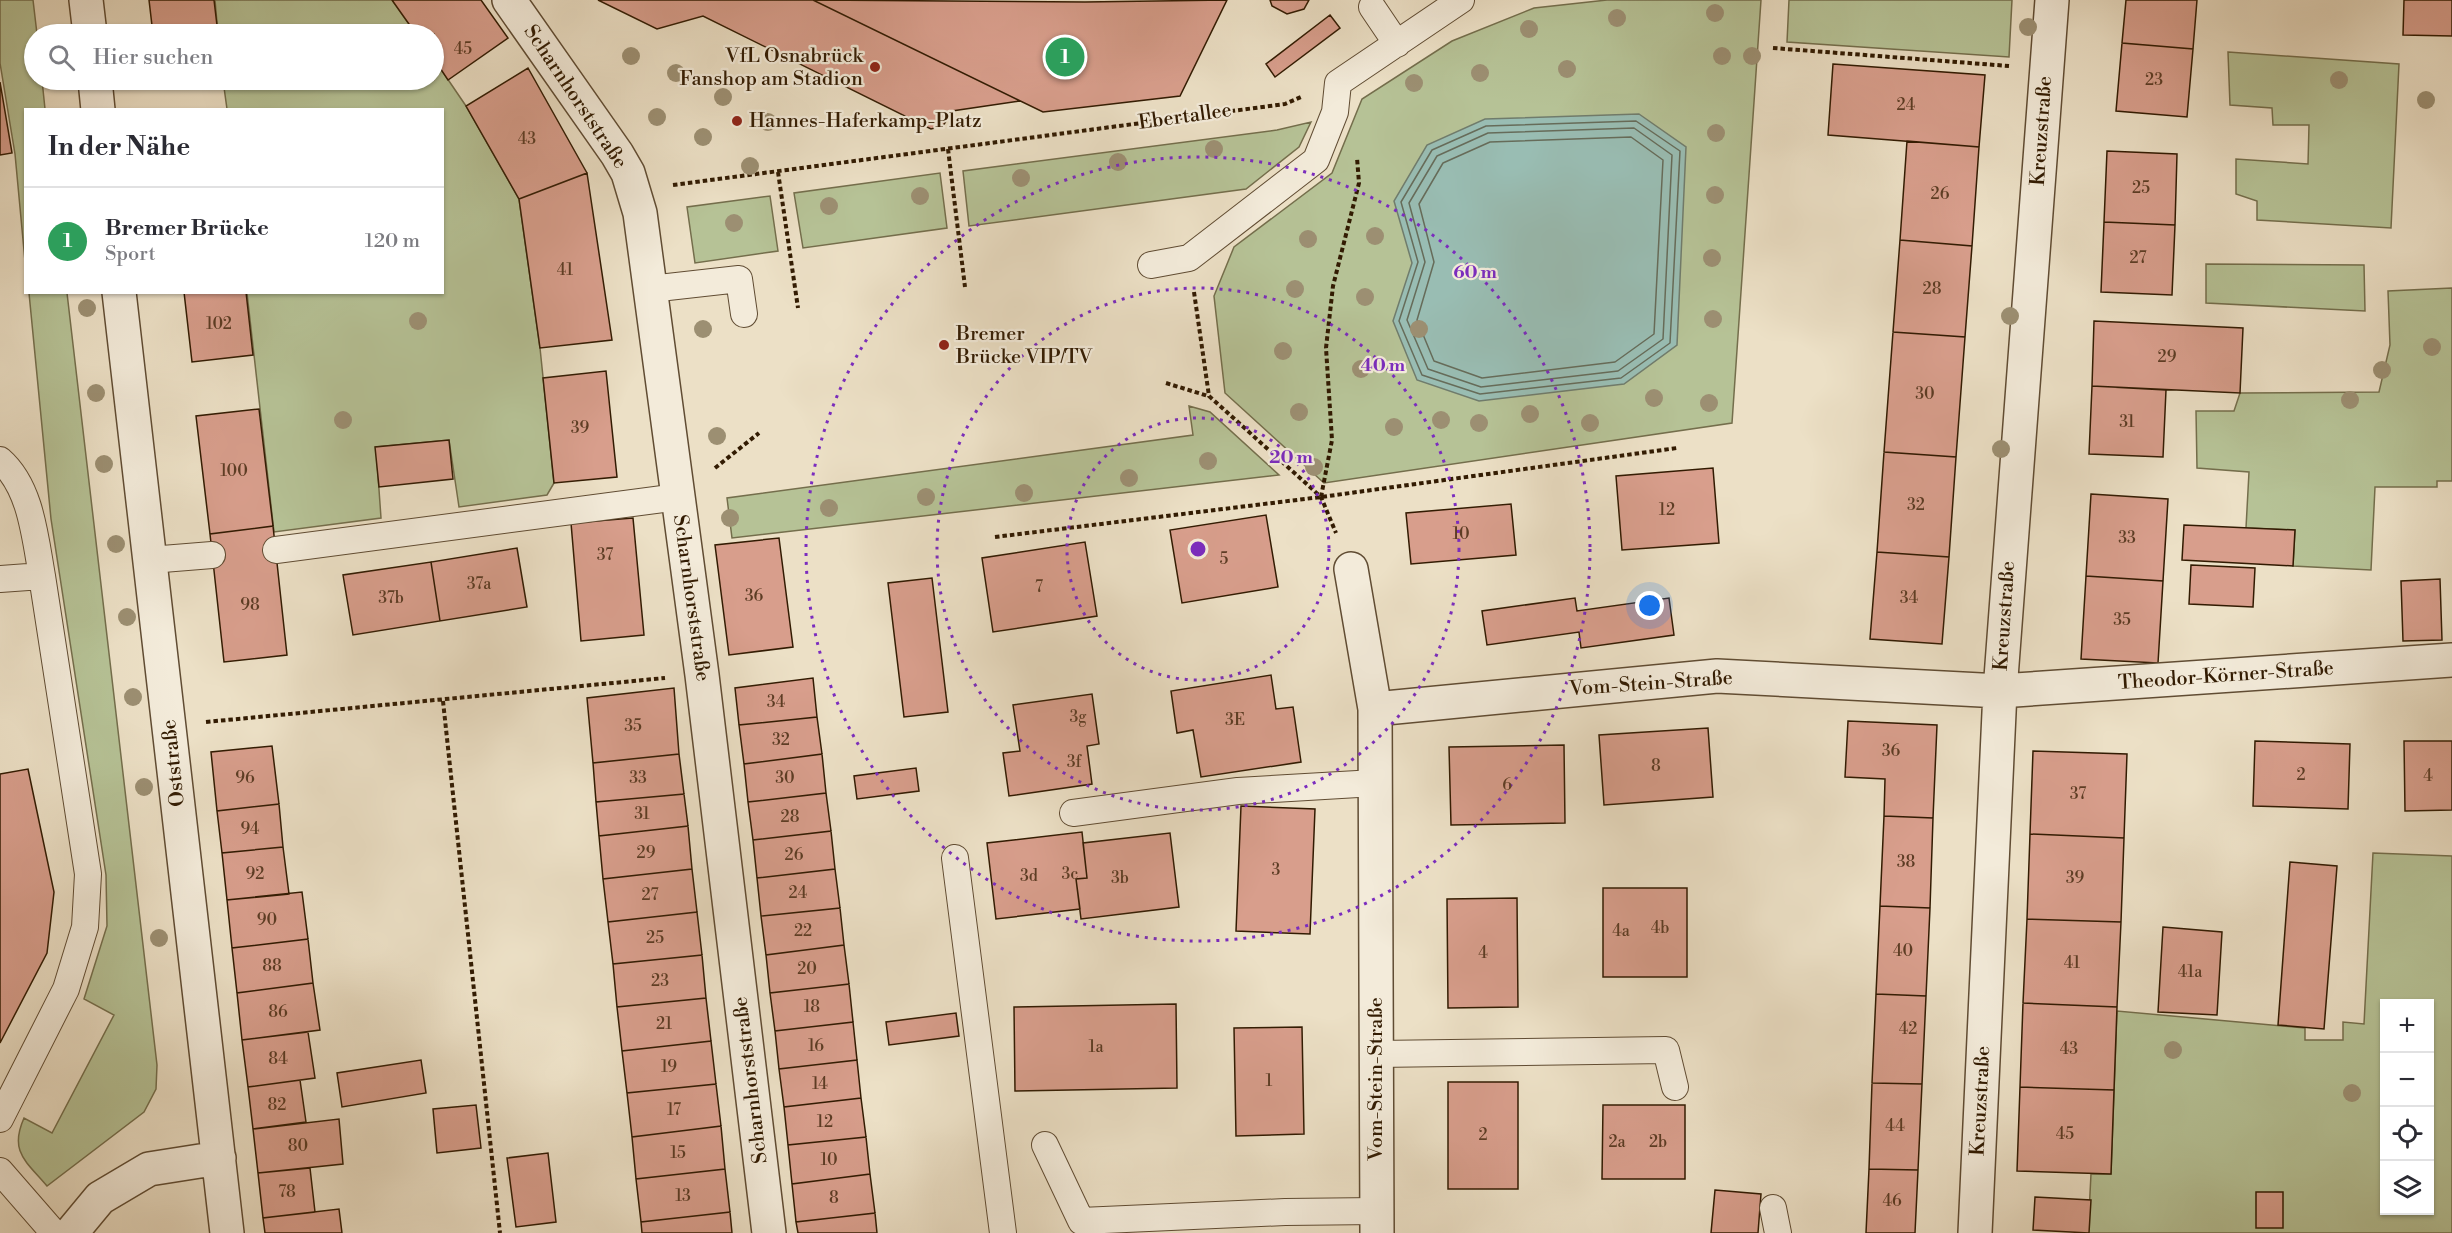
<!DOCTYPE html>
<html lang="de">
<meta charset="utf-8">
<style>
:root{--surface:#fff;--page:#f2f2f3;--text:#2b2b33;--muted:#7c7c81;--line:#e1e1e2;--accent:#0f766e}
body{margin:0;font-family:"Libre Bodoni",serif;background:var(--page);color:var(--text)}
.controls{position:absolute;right:18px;bottom:18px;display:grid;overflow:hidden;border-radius:0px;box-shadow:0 2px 4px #0004}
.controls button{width:54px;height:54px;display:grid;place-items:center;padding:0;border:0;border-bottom:2px solid var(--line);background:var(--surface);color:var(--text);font:30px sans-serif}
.you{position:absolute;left:1650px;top:606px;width:21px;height:21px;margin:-15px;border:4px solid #fff;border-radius:50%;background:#1a73e8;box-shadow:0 0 0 9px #1a73e833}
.badge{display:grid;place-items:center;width:39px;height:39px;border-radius:50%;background:var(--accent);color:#fff;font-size:20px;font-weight:700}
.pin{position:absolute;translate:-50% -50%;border:3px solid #fff;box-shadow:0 2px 6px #0006}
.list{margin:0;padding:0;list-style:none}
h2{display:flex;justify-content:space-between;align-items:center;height:78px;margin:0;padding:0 24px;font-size:26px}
h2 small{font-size:20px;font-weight:400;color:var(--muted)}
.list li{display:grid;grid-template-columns:39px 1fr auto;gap:18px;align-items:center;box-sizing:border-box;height:108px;padding:0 24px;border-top:2px solid var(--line)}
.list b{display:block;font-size:22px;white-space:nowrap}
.list p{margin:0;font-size:20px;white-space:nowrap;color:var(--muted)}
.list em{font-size:20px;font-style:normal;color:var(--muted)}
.icon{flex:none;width:33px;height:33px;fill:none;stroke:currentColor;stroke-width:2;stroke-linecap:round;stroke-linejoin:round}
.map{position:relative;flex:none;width:2452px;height:1233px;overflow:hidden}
.search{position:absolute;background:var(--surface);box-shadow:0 2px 4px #0004;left:24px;top:24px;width:420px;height:66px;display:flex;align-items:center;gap:15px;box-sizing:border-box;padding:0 21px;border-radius:33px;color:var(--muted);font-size:22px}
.panel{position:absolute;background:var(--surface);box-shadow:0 2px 4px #0004;left:24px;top:108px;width:420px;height:186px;border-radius:0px}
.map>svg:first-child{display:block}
</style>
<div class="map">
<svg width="2452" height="1233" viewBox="0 0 2452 1233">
<rect width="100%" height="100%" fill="#ece0c6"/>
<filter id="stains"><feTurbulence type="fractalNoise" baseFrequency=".00333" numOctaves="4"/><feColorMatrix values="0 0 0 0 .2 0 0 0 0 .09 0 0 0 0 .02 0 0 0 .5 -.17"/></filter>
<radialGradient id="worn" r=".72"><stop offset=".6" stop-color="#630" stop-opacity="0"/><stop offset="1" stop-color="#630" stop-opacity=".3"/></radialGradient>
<path fill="#b6c296" stroke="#746e4c" stroke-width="1.5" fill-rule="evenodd" d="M0 0H33L37 34 34 80H42L45 109 26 110 25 261 15 154 0 63Z
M215 0H392L416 34H218Z
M1607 0H1761L1732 423 1324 483 1225 393 1214 296 1234 247 1332 173 1362 99 1452 41 1534 8Z
M1789 0H2012L2009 57 1787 42Z
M2228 52 2399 64 2391 228 2257 220V201L2236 194V159L2308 164 2309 125H2273L2272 108 2230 105Z
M434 59 466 106 519 199 540 348 554 483 547 495 459 507 449 440 376 447 381 518 274 532 247 293 442 292V110L227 109 223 80H434Z
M1311 122 1299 147 1246 189 969 226 963 171 1277 130Z
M940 173 947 228 803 248 794 193Z
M770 196 778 251 695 263 687 207Z
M2206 264 2364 265 2365 311 2206 303Z
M2452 288V481H2437V487H2375L2371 570 2293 566 2295 530 2246 528 2249 472 2197 468 2196 411H2234L2240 393 2379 392 2390 345 2388 291Z
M29 293H67L157 1065 156 1089 144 1112 47 1186C26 1161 9 1152 24 1118L52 1133 114 1015 84 999 107 926 106 875 51 519Z
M1189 406 1210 412 1279 475 732 538 727 498 1193 435Z
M2373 853 2452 856V1233H2088L2091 1174H2111L2117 1011 2305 1028V1040H2343V1022L2364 1024ZM2384 1004H2430V1210H2384Z"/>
<path fill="#99bdb3" stroke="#707c6c" stroke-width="1.5" d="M1639 114 1686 147 1677 345 1624 384 1479 401 1417 380 1393 321 1412 263 1394 201 1427 145 1485 119Z"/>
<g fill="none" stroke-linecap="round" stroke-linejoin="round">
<path stroke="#666c5a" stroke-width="1.5" d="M1636 121 1680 151 1670 343 1621 378 1480 394 1422 375 1399 321 1418 262 1401 202 1432 150 1486 126Z
M1634 128 1672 155 1663 339 1618 371 1481 387 1428 369 1407 320 1425 262 1409 203 1437 156 1488 133Z
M1631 137 1663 160 1654 334 1615 362 1482 378 1434 361 1417 320 1434 262 1419 204 1443 163 1490 142Z"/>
</g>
<path fill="#d89e8c" stroke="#321b02" stroke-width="1.5" d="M149 0H214L218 34H153Z
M392 0H481L508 38 448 80 434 59V34H416Z
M598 0H813L1020 101 952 111 943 126 931 129 703 16 657 29Z
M813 0 1085 2 1227 0 1180 96 1043 112Z
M1270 0H1309L1304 9 1287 14 1272 6Z
M2126 0H2197L2193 49 2122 43Z
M2404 0H2452V36L2403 35Z
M1330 15 1340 28 1275 77 1266 64Z
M2122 43 2193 49 2187 117 2116 111Z
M1833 64 1985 75 1979 147 1828 135Z
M528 68 587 173 519 199 466 106Z
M0 82 12 153 0 155Z
M1907 141 1979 147 1972 246 1900 240Z
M2107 151 2177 154 2175 225 2104 222Z
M587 173 612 340 540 348 519 199Z
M2104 222 2175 225 2172 295 2101 292Z
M1900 240 1972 246 1965 337 1893 332Z
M184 292H246L253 355 192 362Z
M2094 321 2243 328 2240 393 2092 386Z
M1893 332 1965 337 1956 457 1884 452Z
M606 371 617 477 554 483 543 378Z
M2092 386 2166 390 2163 457 2089 454Z
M259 409 273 526 210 534 196 416Z
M449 440 453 479 379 487 375 447Z
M1884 452 1956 457 1949 557 1877 552Z
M1713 468 1719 543 1622 550 1616 476Z
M2091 494 2168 499 2163 581 2086 576Z
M1511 504 1516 555 1411 564 1406 513Z
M1266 515 1278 587 1182 603 1170 530Z
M633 518 644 635 581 641 571 523Z
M2184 525 2295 530 2293 566 2182 560Z
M273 526 287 655 224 662 210 534Z
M779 538 793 647 729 655 715 545Z
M1085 542 1097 616 993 632 982 558Z
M517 548 527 607 440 621 431 562Z
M1877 552 1949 557 1942 644 1870 639Z
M431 562 440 621 353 635 343 575Z
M2191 565 2255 568 2253 607 2189 604Z
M2086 576 2163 581 2158 663 2081 659Z
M932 578 948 712 904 717 888 583Z
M2440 579 2442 640 2403 641 2401 581Z
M1575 598 1577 611 1669 598 1674 635 1581 648 1579 632 1487 645 1482 611Z
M1271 675 1276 709 1293 707 1301 762 1201 777 1193 730 1177 733 1171 691Z
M813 678 817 717 739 725 735 688Z
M674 688 679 754 593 763 587 698Z
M1092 694 1099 744 1087 746 1092 784 1009 796 1003 753 1020 751 1013 705Z
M817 717 822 754 744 764 739 725Z
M1848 721 1937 725 1933 818 1884 816 1885 779 1845 777Z
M1708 728 1713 797 1604 805 1599 735Z
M2255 741 2350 744 2348 809 2253 806Z
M2404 741H2452V810L2405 811Z
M1564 745 1565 823 1451 825 1449 747Z
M272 746 279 804 217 811 211 752Z
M2033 751 2127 754 2124 838 2030 834Z
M679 754 684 794 596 802 593 763Z
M822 754 826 793 748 802 744 764Z
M916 768 919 791 857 799 854 776Z
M28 769 54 892 47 953 0 1043V774Z
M826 793 831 831 753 840 748 802Z
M684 794 688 826 599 836 596 802Z
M279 804 283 847 222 853 217 811Z
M1241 806 1315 809 1310 934 1236 931Z
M1884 816 1933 818 1930 908 1880 906Z
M688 826 692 869 603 879 599 836Z
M831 831 835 869 757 878 753 840Z
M1082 832 1087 878 1076 879 1080 909 996 919 987 843Z
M1170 833 1179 907 1081 919 1076 879 1087 878 1083 843Z
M2030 834 2124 838 2121 922 2027 919Z
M283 847 289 894 227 900 222 853Z
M2290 862 2337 866 2324 1029 2278 1025Z
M692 869 697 912 608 922 603 879Z
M835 869 840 908 761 916 757 878Z
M1603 888H1687V977H1603Z
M302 892 308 939 232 948 227 900Z
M1517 898 1518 1007 1448 1008 1447 899Z
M1880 906 1930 908 1926 996 1876 994Z
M840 908 844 945 766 955 761 916Z
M697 912 702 955 613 964 608 922Z
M2027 919 2121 922 2117 1007 2023 1003Z
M2163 927 2222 932 2217 1015 2158 1012Z
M308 939 313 983 237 993 232 948Z
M844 945 849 984 770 993 766 955Z
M702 955 706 998 617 1007 613 964Z
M313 983 320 1030 242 1040 237 993Z
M849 984 853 1022 775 1031 770 993Z
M1876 994 1926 996 1922 1084 1872 1083Z
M706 998 711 1041 622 1051 617 1007Z
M2023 1003 2117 1007 2114 1090 2020 1087Z
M1176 1004 1177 1088 1015 1091 1014 1007Z
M956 1013 959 1036 889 1045 886 1022Z
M853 1022 857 1060 779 1069 775 1031Z
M1302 1027 1304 1134 1236 1136 1234 1028Z
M308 1032 315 1078 248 1087 242 1040Z
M711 1041 716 1084 627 1093 622 1051Z
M421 1060 426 1093 342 1107 337 1073Z
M857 1060 861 1098 784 1107 779 1069Z
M300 1080 306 1122 253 1129 248 1087Z
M1448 1082H1518V1189H1448Z
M1872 1083 1922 1084 1918 1170 1869 1169Z
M716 1084 721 1126 632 1137 627 1093Z
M2020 1087 2114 1090 2111 1174 2017 1171Z
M861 1098 866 1137 788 1145 784 1107Z
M476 1105 481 1148 437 1153 433 1109Z
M1603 1105H1685V1179H1602Z
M339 1119 343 1164 258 1173 253 1129Z
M721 1126 725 1169 636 1179 632 1137Z
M866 1137 870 1174 792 1184 788 1145Z
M548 1153 556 1222 516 1227 507 1158Z
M310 1168 315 1212 263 1218 258 1173Z
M725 1169 730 1212 641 1222 636 1179Z
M1869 1169 1918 1170 1915 1233H1866Z
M870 1174 875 1213 796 1222 792 1184Z
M1715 1190 1761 1194 1758 1233H1711Z
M2256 1192H2283V1228H2256Z
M2035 1197 2091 1200 2089 1233 2033 1230Z
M339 1209 342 1233H265L263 1218Z
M730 1212 732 1233H642L641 1222Z
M875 1213 877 1233H798L796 1222Z"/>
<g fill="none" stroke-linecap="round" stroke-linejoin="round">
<defs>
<path id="service" d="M1372 7 1397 44
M1151 265 1189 258 1316 160 1335 112 1338 83 1461 0
M650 289 739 279 744 314
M0 460C31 487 35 537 42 576
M276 550 678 497
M150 560 212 555
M0 579 42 576 88 874 85 927 66 989 0 1119
M1073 813 1238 791 1375 783
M955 858 1003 1233
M1376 1054 1666 1050 1675 1087
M1045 1145 1081 1221 1285 1212 1377 1211
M0 1171 54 1233
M1773 1208 1778 1233"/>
<path id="minor" d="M86 0 90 34
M509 0 617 154 628 173 640 213 702 675 769 1233
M95 80 98 110
M119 292 227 1233
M1351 569 1375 709 1377 1233
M1375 709 1717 676 2000 691 2452 660
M71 1233 100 1198 149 1169 219 1158
M1975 1233 2000 691 2052 0"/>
</defs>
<use href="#service" stroke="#604c33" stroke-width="28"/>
<use href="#minor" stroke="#604c33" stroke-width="36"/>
<path stroke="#321b02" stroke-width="4" stroke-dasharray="4.5 3" stroke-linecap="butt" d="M1773 48 2009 66
M948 149 965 287
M778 172 798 308
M673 185 1285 104 1301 97
M1194 292 1209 396 1321 497 1336 533
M1166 383 1208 396
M715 468 759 433
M1321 497 1332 440 1326 348 1333 286 1359 183 1357 158
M995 537 1321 497 1677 448
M443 701 500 1233
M206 722 665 678"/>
<use href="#service" stroke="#f3ebda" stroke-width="26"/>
<use href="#minor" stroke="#f3ebda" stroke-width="33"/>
</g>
<g fill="#9c8f72">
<circle cx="1715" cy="13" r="9"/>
<circle cx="1617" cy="18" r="9"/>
<circle cx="2028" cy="27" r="9"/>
<circle cx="1529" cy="29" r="9"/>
<circle cx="631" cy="56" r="9"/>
<circle cx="1722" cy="56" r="9"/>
<circle cx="1752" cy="56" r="9"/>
<circle cx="1567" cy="69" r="9"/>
<circle cx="676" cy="73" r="9"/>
<circle cx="1480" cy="73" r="9"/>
<circle cx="2339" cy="80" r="9"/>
<circle cx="1414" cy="83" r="9"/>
<circle cx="723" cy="97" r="9"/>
<circle cx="2426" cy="100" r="9"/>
<circle cx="657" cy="117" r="9"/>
<circle cx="768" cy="122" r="9"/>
<circle cx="1716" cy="133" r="9"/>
<circle cx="703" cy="137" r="9"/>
<circle cx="1214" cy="149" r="9"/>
<circle cx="1118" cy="162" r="9"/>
<circle cx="750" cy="166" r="9"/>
<circle cx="1021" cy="178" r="9"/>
<circle cx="1715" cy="195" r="9"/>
<circle cx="920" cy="196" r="9"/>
<circle cx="829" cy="206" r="9"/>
<circle cx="734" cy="223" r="9"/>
<circle cx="1375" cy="236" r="9"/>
<circle cx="1308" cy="239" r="9"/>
<circle cx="1712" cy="258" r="9"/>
<circle cx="1295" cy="289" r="9"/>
<circle cx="1365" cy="297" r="9"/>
<circle cx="87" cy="308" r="9"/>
<circle cx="2010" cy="316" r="9"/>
<circle cx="1713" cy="319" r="9"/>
<circle cx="418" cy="321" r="9"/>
<circle cx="703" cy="329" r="9"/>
<circle cx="1419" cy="329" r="9"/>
<circle cx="2432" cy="347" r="9"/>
<circle cx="1283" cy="351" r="9"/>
<circle cx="1361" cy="369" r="9"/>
<circle cx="2382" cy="370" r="9"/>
<circle cx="96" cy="393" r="9"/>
<circle cx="1654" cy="398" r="9"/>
<circle cx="2350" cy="400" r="9"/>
<circle cx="1709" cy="403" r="9"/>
<circle cx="1299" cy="412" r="9"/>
<circle cx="1530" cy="414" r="9"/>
<circle cx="343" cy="420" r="9"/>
<circle cx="1441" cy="420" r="9"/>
<circle cx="1479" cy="423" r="9"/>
<circle cx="1590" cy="423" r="9"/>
<circle cx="1394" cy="427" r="9"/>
<circle cx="717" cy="436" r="9"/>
<circle cx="2001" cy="449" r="9"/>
<circle cx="1208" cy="461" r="9"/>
<circle cx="104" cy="464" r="9"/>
<circle cx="1314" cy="467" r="9"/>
<circle cx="1129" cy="478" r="9"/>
<circle cx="1024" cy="493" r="9"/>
<circle cx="926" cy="497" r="9"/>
<circle cx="829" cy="508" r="9"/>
<circle cx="730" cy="518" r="9"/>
<circle cx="116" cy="544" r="9"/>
<circle cx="127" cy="617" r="9"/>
<circle cx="133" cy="697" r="9"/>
<circle cx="144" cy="787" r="9"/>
<circle cx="159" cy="938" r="9"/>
<circle cx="2173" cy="1050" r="9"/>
<circle cx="2352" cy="1093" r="9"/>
</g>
<g fill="none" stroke="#7b2cbf" stroke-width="3" stroke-dasharray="3 6">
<circle cx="1198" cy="549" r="131"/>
<circle cx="1198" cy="549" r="261"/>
<circle cx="1198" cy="549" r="392"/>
</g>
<g fill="#8f2418" stroke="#f3ebda" stroke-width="2">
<circle cx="875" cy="67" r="6"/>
<circle cx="737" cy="121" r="6"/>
<circle cx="944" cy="345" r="6"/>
</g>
<g text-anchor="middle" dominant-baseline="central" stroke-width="4.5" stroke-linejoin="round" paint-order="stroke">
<g font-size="16" fill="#5c3c24">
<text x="463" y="49">45</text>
<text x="2154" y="80">23</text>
<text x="1906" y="105">24</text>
<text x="527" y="139">43</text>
<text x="2141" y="188">25</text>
<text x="1940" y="194">26</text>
<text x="2138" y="258">27</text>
<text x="565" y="270">41</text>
<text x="1932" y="289">28</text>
<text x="219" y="324">102</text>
<text x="2167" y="357">29</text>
<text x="1925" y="394">30</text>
<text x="2127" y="422">31</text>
<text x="580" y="428">39</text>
<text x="234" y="471">100</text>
<text x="1916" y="505">32</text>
<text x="1667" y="510">12</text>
<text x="1461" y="534">10</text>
<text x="2127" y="538">33</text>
<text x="605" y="555">37</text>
<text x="1224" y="559">5</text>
<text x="479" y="584">37a</text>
<text x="1039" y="587">7</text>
<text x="754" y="596">36</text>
<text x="391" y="598">37b</text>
<text x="1909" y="598">34</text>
<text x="250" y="605">98</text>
<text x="2122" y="620">35</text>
<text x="776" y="702">34</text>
<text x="1078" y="717">3g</text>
<text x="1235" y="720">3E</text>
<text x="633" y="726">35</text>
<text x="781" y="740">32</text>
<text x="1891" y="751">36</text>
<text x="1074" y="762">3f</text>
<text x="1656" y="766">8</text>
<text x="2301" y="775">2</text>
<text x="2428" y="776">4</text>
<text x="245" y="778">96</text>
<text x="638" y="778">33</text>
<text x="785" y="778">30</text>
<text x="1507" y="785">6</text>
<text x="2078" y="794">37</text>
<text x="642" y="814">31</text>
<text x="790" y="817">28</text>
<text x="250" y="829">94</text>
<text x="646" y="853">29</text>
<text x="794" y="855">26</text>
<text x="1906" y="862">38</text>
<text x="1276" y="870">3</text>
<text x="255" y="874">92</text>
<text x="1070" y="874">3c</text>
<text x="1029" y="876">3d</text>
<text x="1120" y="878">3b</text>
<text x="2075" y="878">39</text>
<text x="798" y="893">24</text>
<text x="650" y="895">27</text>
<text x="267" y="920">90</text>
<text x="1660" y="928">4b</text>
<text x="803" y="931">22</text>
<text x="1621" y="931">4a</text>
<text x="655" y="938">25</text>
<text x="1903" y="951">40</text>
<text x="1483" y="953">4</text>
<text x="2072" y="963">41</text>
<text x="272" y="966">88</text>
<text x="807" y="969">20</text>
<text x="2190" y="972">41a</text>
<text x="660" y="981">23</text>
<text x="812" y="1007">18</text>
<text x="278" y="1012">86</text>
<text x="664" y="1024">21</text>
<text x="1908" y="1029">42</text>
<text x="816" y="1046">16</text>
<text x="1096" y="1047">1a</text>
<text x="2069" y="1049">43</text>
<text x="278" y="1059">84</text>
<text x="669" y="1067">19</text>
<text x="1269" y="1081">1</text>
<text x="820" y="1084">14</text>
<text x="277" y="1105">82</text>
<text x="674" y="1110">17</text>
<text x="825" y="1122">12</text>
<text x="1895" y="1126">44</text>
<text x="2065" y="1134">45</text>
<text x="1483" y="1135">2</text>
<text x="1617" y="1142">2a</text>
<text x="1658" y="1142">2b</text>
<text x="298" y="1146">80</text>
<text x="678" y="1153">15</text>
<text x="829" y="1160">10</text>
<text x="287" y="1192">78</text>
<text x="683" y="1196">13</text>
<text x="834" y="1198">8</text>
<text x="1892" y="1201">46</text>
</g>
<g font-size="20" fill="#321b02" stroke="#f3ebda" text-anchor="start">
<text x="863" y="56" text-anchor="end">VfL Osnabrück<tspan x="863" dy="23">Fanshop am Stadion</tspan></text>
<text x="749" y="121">Hannes-Haferkamp-Platz</text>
<text x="956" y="334">Bremer<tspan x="956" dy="23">Brücke VIP/TV</tspan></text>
</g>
<g font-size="20" fill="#321b02" stroke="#f3ebda">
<text transform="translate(575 97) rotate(56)">Scharnhorststraße</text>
<text transform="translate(1185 117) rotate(-8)">Ebertallee</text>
<text transform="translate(2042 131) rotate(-86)">Kreuzstraße</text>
<text transform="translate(691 598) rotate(82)">Scharnhorststraße</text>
<text transform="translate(2005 616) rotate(-86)">Kreuzstraße</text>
<text transform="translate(2226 676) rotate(-4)">Theodor-Körner-Straße</text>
<text transform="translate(1651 684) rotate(-4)">Vom-Stein-Straße</text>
<text transform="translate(174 763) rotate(-96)">Oststraße</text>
<text transform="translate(1376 1079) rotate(-90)">Vom-Stein-Straße</text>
<text transform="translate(751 1080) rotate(-97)">Scharnhorststraße</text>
<text transform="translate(1981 1101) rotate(-87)">Kreuzstraße</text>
</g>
</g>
<circle cx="1198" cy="549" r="9" fill="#7b2cbf" stroke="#f3ebda" stroke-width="3"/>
<g font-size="18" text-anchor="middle" font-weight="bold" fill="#7b2cbf" stroke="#f3ebda" stroke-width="4.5" stroke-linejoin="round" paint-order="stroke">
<text x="1475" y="278">60 m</text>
<text x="1383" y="371">40 m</text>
<text x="1291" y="463">20 m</text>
</g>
<rect width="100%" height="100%" filter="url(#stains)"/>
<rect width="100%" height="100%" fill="url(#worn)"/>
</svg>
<div class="controls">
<button>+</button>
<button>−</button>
<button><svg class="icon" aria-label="locate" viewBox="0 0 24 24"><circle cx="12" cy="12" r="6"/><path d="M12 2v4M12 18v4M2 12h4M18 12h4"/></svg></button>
<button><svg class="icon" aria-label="layers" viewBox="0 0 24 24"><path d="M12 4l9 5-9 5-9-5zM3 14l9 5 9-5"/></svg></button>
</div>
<div class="you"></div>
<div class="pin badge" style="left:1065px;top:57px;background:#2e9e5b">1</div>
<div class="search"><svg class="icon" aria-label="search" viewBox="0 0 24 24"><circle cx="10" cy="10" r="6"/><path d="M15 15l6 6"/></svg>Hier suchen</div>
<section class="panel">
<h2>In der Nähe<small></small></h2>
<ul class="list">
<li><span class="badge" style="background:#2e9e5b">1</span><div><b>Bremer Brücke</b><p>Sport</p></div><em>120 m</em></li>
</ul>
</section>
</div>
